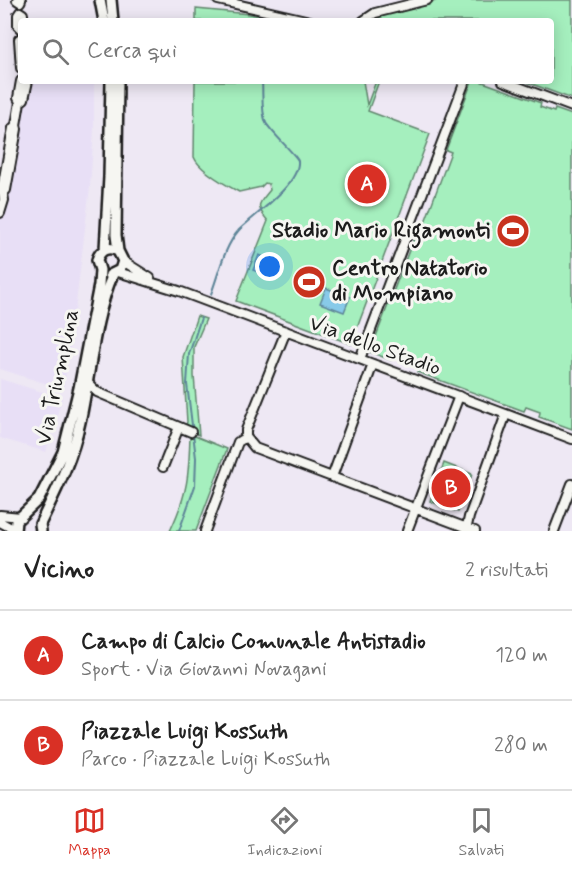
<!DOCTYPE html>
<html lang="it">
<meta charset="utf-8">
<style>
:root{--surface:#fff;--page:#f6f6f6;--text:#222;--muted:#767676;--line:#e0e0e0;--accent:#d93025}
body{margin:0;font-family:Mynerve,sans-serif;background:var(--page);color:var(--text)}
.you{position:absolute;left:270px;top:267px;width:21px;height:21px;margin:-15px;border:4px solid #fff;border-radius:50%;background:#1a73e8;box-shadow:0 0 0 9px #1a73e833}
.badge{display:grid;place-items:center;width:39px;height:39px;border-radius:50%;background:var(--accent);color:#fff;font-size:20px;font-weight:700}
.pin{position:absolute;translate:-50% -50%;border:3px solid #fff;box-shadow:0 2px 6px #0006}
.list{margin:0;padding:0;list-style:none}
h2{display:flex;justify-content:space-between;align-items:center;height:78px;margin:0;padding:0 24px;font-size:26px}
h2 small{font-size:20px;font-weight:400;color:var(--muted)}
.list li{display:grid;grid-template-columns:39px 1fr auto;gap:18px;align-items:center;box-sizing:border-box;height:90px;padding:0 24px;border-top:2px solid var(--line)}
.list b{display:block;font-size:22px;white-space:nowrap}
.list p{margin:0;font-size:20px;white-space:nowrap;color:var(--muted)}
.list em{font-size:20px;font-style:normal;color:var(--muted)}
.icon{flex:none;width:33px;height:33px;fill:none;stroke:currentColor;stroke-width:2;stroke-linecap:round;stroke-linejoin:round}
.map{position:relative;flex:none;width:572px;height:531px;overflow:hidden}
.search{position:absolute;background:var(--surface);box-shadow:0 3px 15px #0003;left:18px;right:18px;top:18px;height:66px;display:flex;align-items:center;gap:15px;box-sizing:border-box;padding:0 21px;border-radius:6px;color:var(--muted);font-size:22px}
.sheet{height:258px;background:var(--surface)}
nav{display:flex;justify-content:space-around;align-items:center;box-sizing:border-box;height:84px;border-top:2px solid var(--line);background:var(--surface);font-size:16px;color:var(--muted)}
nav a{display:grid;justify-items:center;gap:3px}
nav .on{color:var(--accent)}
.map>svg:first-child{display:block}
</style>
<div class="map">
<svg width="572" height="531" viewBox="0 0 572 531">
<rect width="100%" height="100%" fill="#eee8f4"/>
<filter id="ink" filterUnits="userSpaceOnUse"><feTurbulence type="fractalNoise" baseFrequency=".0167" numOctaves="2"/><feDisplacementMap in="SourceGraphic" scale="12" xChannelSelector="R" yChannelSelector="G"/><feConvolveMatrix kernelMatrix="1 2 1 2 8 2 1 2 1" color-interpolation-filters="sRGB"/></filter>
<g filter="url(#ink)">
<path fill="#e8dff6" d="M29 81H94V129L90 187 72 337 63 389 0 369V217L6 198Z
M0 379 62 398 46 452 0 438Z"/>
<path fill="#a5efbe" stroke="#60866d" stroke-width="1.5" d="M437 0H572V99L524 81H551V21H375C392 5 418 11 437 0Z
M196 9 249 14 288 21H196Z
M195 81H363L367 105 376 81H379L368 111 430 134 351 344 236 301 268 221C254 204 259 204 270 190L269 184 265 183 261 187 239 192C226 185 199 170 194 157Z
M472 81H480L541 103 540 107 554 112 555 109 572 115V429L539 417 540 412 526 407 524 411 417 372 419 366 393 356 391 360 370 352 413 240 418 241 451 152 446 150Z
M197 316 206 319 194 347V376L199 435 185 429 187 422 183 357Z
M190 434 227 449 196 531H170C188 493 189 475 190 434Z
M444 463 472 474 458 512 430 501Z"/>
<path fill="#88cae9" stroke="#5d8497" stroke-width="1.5" d="M259 255 283 265 277 279 253 270Z
M326 288 350 297 344 312 320 303Z"/>
<g fill="none" stroke-linecap="round" stroke-linejoin="round">
<path stroke="#5d8497" stroke-width="2" d="M259 12 260 21
M211 294C219 273 224 247 239 230 254 215 300 184 298 161 298 157 271 132 266 123 261 111 263 94 262 81
M179 531 195 486 196 458 187 384 189 354 201 318"/>
<defs>
<path id="minor" d="M17 0 20 2 21 0
M218 0 310 21
M363 21 375 13 427 0
M21 29 18 26V15L20 12 23 14V21
M21 38 19 39 21 68
M21 81 18 98 20 102 24 99 28 81
M503 81 572 107
M16 125 17 129 6 190 3 193 2 189 13 128Z
M16 125 20 102
M0 213 4 200 3 193
M123 261 150 278
M118 272 179 291 572 439
M360 359 465 81
M88 383 97 392 191 432
M246 437 255 448 475 531
M163 467 179 427
M332 477 373 364
M0 515 21 517
M0 522 15 530
M205 531 238 442 246 437V430L286 331
M407 531 459 396
M466 531 469 517 506 414
M554 531 572 484"/>
<path id="major" d="M100 0 104 21
M111 0 113 21
M105 249 109 177 111 81
M110 275 120 270 123 261 118 251 116 235 118 81
M15 531 16 521 39 499 63 452 79 388 99 285 100 270 97 260C100 249 109 246 118 251
M41 531 40 524C57 489 72 460 80 422 91 373 93 320 113 274"/>
</defs>
<use href="#minor" stroke="#1c1c1c" stroke-width="12"/>
<use href="#major" stroke="#1c1c1c" stroke-width="14"/>
<use href="#minor" stroke="#f6f6f2" stroke-width="8"/>
<use href="#major" stroke="#f6f6f2" stroke-width="9"/>
</g>
</g>
<defs>
<symbol id="stadium-disc" viewBox="-11 -11 22 22"><circle r="9.5" fill="#c8321e" stroke="#f6f6f2"/><path d="M0-5a6.5 5 0 1 0 0 10a6.5 5 0 1 0 0-10ZM-3.5-1.8h7v3.6h-7Z" fill="#fff"/></symbol>
</defs>
<g fill-rule="evenodd">
<use href="#stadium-disc" x="494" y="212" width="38" height="38"/>
<use href="#stadium-disc" x="290" y="263" width="38" height="38"/>
</g>
<g text-anchor="middle" dominant-baseline="central" stroke-width="6" stroke-linejoin="round" paint-order="stroke">
<g font-size="22" font-weight="bold" fill="#1c1c1c" stroke="#f6f6f2" text-anchor="end">
<text x="490" y="231">Stadio Mario Rigamonti</text>
<text x="332" y="269" text-anchor="start">Centro Natatorio<tspan x="332" dy="25">di Mompiano</tspan></text>
</g>
<g font-size="22" fill="#1c1c1c" stroke="#f6f6f2">
<text transform="translate(375 346) rotate(20)">Via dello Stadio</text>
<text transform="translate(58 377) rotate(-78)">Via Triumplina</text>
</g>
</g>
</svg>
<div class="you"></div>
<div class="pin badge" style="left:367px;top:184px">A</div>
<div class="pin badge" style="left:451px;top:488px">B</div>
<div class="search"><svg class="icon" aria-label="search" viewBox="0 0 24 24"><circle cx="10" cy="10" r="6"/><path d="M15 15l6 6"/></svg>Cerca qui</div>
</div>
<section class="sheet">
<h2>Vicino<small>2 risultati</small></h2>
<ul class="list">
<li><span class="badge">A</span><div><b>Campo di Calcio Comunale Antistadio</b><p>Sport · Via Giovanni Novagani</p></div><em>120 m</em></li>
<li><span class="badge">B</span><div><b>Piazzale Luigi Kossuth</b><p>Parco · Piazzale Luigi Kossuth</p></div><em>280 m</em></li>
</ul>
</section>
<nav>
<a class="on"><svg class="icon" aria-label="map" viewBox="0 0 24 24"><path d="M3 6l6-2 6 2 6-2v14l-6 2-6-2-6 2zM9 4v14M15 6v14"/></svg>Mappa</a>
<a><svg class="icon" aria-label="directions" viewBox="0 0 24 24"><path d="M12 3l9 9-9 9-9-9zM9 14v-3h6M13 9l2 2-2 2"/></svg>Indicazioni</a>
<a><svg class="icon" aria-label="saved" viewBox="0 0 24 24"><path d="M7 4h10v16l-5-4-5 4z"/></svg>Salvati</a>
</nav>
